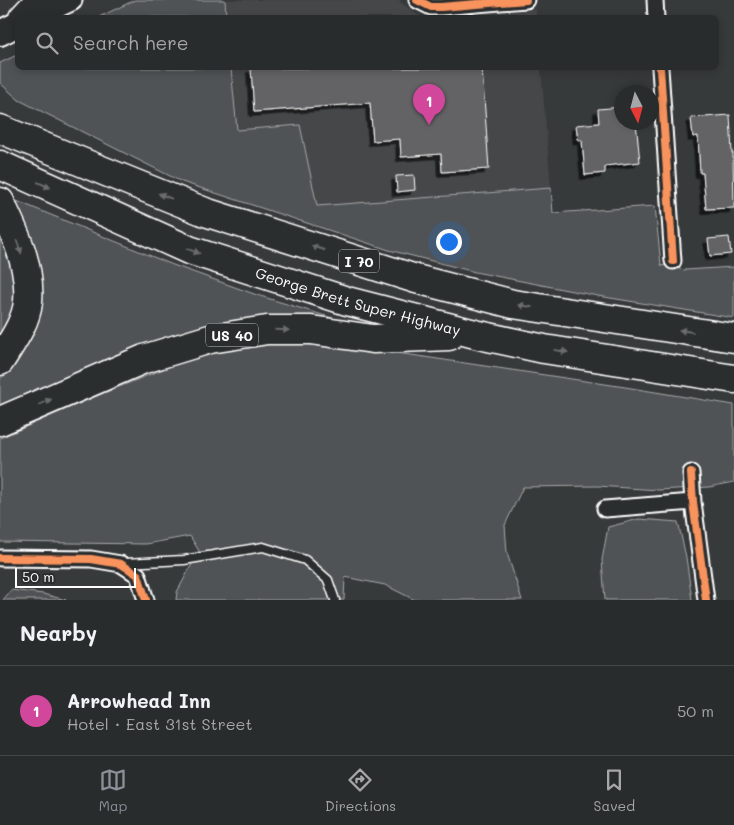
<!DOCTYPE html>
<meta charset="utf-8">
<style>
:root{--surface:#292c2c;--page:#313434;--text:#f1f3f6;--muted:#a5a7a9;--line:#454848;--accent:#8c9099}
body{margin:0;font-family:Mali,sans-serif;background:var(--page);color:var(--text)}
.compass{position:absolute;left:614px;top:85px;width:45px;height:45px;border-radius:50%;background:var(--surface);box-shadow:0 2px 8px #0003;rotate:174deg}
.scale{position:absolute;left:15px;bottom:12px;width:121px;box-sizing:border-box;padding-left:5px;border:2px solid #fff;border-top:0;font-size:14px;line-height:18px;white-space:nowrap;color:#fff;-webkit-text-stroke:4px #2a2d2e;paint-order:stroke}
.you{position:absolute;left:448px;top:241px;width:18px;height:18px;margin:-12px;border:4px solid #fff;border-radius:50%;background:#1a73e8;box-shadow:0 0 0 8px #1a73e833}
.badge{display:grid;place-items:center;width:32px;height:32px;border-radius:50%;background:var(--accent);color:#fff;font-size:16px;font-weight:700}
.pin{position:absolute;translate:-50% -41px;filter:drop-shadow(0 1px 2px #0008)}
.pin::after{content:'';position:absolute;top:26px;width:18px;height:15px;background:inherit;clip-path:polygon(0 0,100% 0,50% 100%)}
.list{margin:0;padding:0;list-style:none}
h2{display:flex;justify-content:space-between;align-items:center;height:65px;margin:0;padding:0 20px;font-size:21px}
h2 small{font-size:16px;font-weight:400;color:var(--muted)}
.list li{display:grid;grid-template-columns:32px 1fr auto;gap:15px;align-items:center;box-sizing:border-box;height:90px;padding:0 20px;border-top:1px solid var(--line)}
.list b{display:block;font-size:19px;white-space:nowrap}
.list p{margin:0;font-size:16px;white-space:nowrap;color:var(--muted)}
.list em{font-size:16px;font-style:normal;color:var(--muted)}
.icon{flex:none;width:28px;height:28px;fill:none;stroke:currentColor;stroke-width:2;stroke-linecap:round;stroke-linejoin:round}
.map{position:relative;flex:none;width:734px;height:600px;overflow:hidden}
.search{position:absolute;background:var(--surface);box-shadow:0 2px 8px #0003;left:15px;right:15px;top:15px;height:55px;display:flex;align-items:center;gap:12px;box-sizing:border-box;padding:0 18px;border-radius:8px;color:var(--muted);font-size:19px}
.sheet{height:155px;background:var(--surface)}
nav{display:flex;justify-content:space-around;align-items:center;box-sizing:border-box;height:70px;border-top:1px solid var(--line);background:var(--surface);font-size:14px;color:var(--muted)}
nav a{display:grid;justify-items:center;gap:2px}
nav .on{color:var(--accent)}
.map>svg:first-child{display:block}
</style>
<div class="map">
<svg width="734" height="600" viewBox="0 0 734 600">
<defs>
<filter id="shadow"><feDropShadow dx="-4.5" dy="4.5" stdDeviation="0" flood-color="#0009"/></filter>
</defs>
<rect width="100%" height="100%" fill="#373a3b"/>
<filter id="ink" filterUnits="userSpaceOnUse"><feTurbulence type="fractalNoise" baseFrequency=".02" numOctaves="2"/><feDisplacementMap in="SourceGraphic" scale="10" xChannelSelector="R" yChannelSelector="G"/><feConvolveMatrix kernelMatrix="1 2 1 2 8 2 1 2 1" color-interpolation-filters="sRGB"/></filter>
<g filter="url(#ink)">
<path fill="#444748" d="M225 0H400V2L421 17H226Z
M536 9V17H456Z
M231 68H541L551 188 317 207 300 125 237 130Z"/>
<path fill="#505354" stroke="#a8a9aa" d="M135 0H225L226 17H99Z
M17 55 18 68H231L237 130 300 125 317 206 551 188 553 213 655 206 661 265 685 270 734 267V318L598 296 475 272 389 250 182 182 19 100 0 83V63Z
M7 197 173 265 257 295 339 320 285 316 236 320 182 334 0 411V379L8 372 31 335Z
M0 225 14 258 16 309 0 345Z
M299 342 344 345 625 387 734 405V482L709 487 659 490 597 486 523 487 505 525 507 553 522 600H415L385 585 345 577 344 600H176L177 592 199 551 190 536 146 544 0 542V438L104 393 176 364 212 353 258 344Z
M639 519 678 522 686 557 692 600H605L602 560 608 527Z
M11 590 43 594 66 600H3Z"/>
<path fill="#636465" stroke="#fff" filter="url(#shadow)" d="M251 68H482L489 169 442 172 441 154 401 157 400 139 373 141 370 103 254 112Z
M622 107V122H636L640 162 605 166V173L585 175 582 140H578L576 125 599 123 598 109Z
M730 115 732 153H733L734 208 706 209 703 173H700L698 136 693 137 691 118Z
M414 175 415 190 397 192 396 176Z
M729 237 731 254 710 256 708 239Z"/>
<g fill="none" stroke-linecap="round" stroke-linejoin="round">
<defs>
<path id="lane" d="M125 563 184 560 263 547 305 560 328 580 335 600"/>
<path id="street" d="M417 0 431 7H441L526 0
M655 0 656 18
M660 68 673 261
M691 473 693 502 706 600
M605 509 693 502
M0 558 91 559 121 564 138 575 146 600"/>
<path id="secondary" d="M33 18 71 0"/>
<path id="primary" d="M0 33 16 25"/>
<g id="highway">
<path d="M23 18 40 0"/>
<path d="M0 129 205 212 416 279 513 304 734 338"/>
<path id="s1" d="M0 165 189 250 347 301 479 335 544 349 734 379"/>
<path d="M0 202C15 233 31 266 28 302 26 323 11 343 0 361"/>
<path d="M0 421 144 359 210 339 267 330H311L373 339 449 336"/>
</g>
</defs>
<use href="#lane" stroke="#fff" stroke-width="11"/>
<use href="#street" stroke="#fff" stroke-width="19"/>
<use href="#secondary" stroke="#fff" stroke-width="25"/>
<use href="#primary" stroke="#fff" stroke-width="28"/>
<use href="#highway" stroke="#fff" stroke-width="31"/>
<use href="#lane" stroke="#2a2d2e" stroke-width="8"/>
<use href="#street" stroke="#2a2d2e" stroke-width="15"/>
<use href="#secondary" stroke="#2a2d2e" stroke-width="21"/>
<use href="#primary" stroke="#2a2d2e" stroke-width="24"/>
<use href="#highway" stroke="#2a2d2e" stroke-width="28"/>
<defs>
<path id="cycleway" d="M417 0 431 7H441L526 0
M660 68 673 261
M691 473 693 502 706 600
M0 558 91 559 121 564 138 575 146 600"/>
</defs>
<use href="#cycleway" stroke="#2a2d2e" stroke-width="11"/>
<use href="#cycleway" stroke="#f8935d" stroke-width="8"/>
</g>
<defs><path id="oneway-solid" d="M-6-.8H1V-3.2L6.5 0L1 3.2V.8H-6Z" transform="scale(1.25)"/></defs>
<g fill="#6a6c6d">
<use href="#oneway-solid" transform="translate(44 185) rotate(24)"/>
<use href="#oneway-solid" transform="translate(165 196) rotate(-158)"/>
<use href="#oneway-solid" transform="translate(19 247) rotate(71)"/>
<use href="#oneway-solid" transform="translate(318 248) rotate(-163)"/>
<use href="#oneway-solid" transform="translate(193 251) rotate(20)"/>
<use href="#oneway-solid" transform="translate(525 306) rotate(-171)"/>
<use href="#oneway-solid" transform="translate(282 330) rotate(1)"/>
<use href="#oneway-solid" transform="translate(686 331) rotate(-171)"/>
<use href="#oneway-solid" transform="translate(561 351) rotate(9)"/>
<use href="#oneway-solid" transform="translate(45 402) rotate(-24)"/>
</g>
</g>
<g text-anchor="middle" dominant-baseline="central" stroke-width="5" stroke-linejoin="round" paint-order="stroke">
<g fill="#2a2d2e" stroke="#bfc0c0" stroke-width="1">
<rect x="339" y="249.5" width="40" height="23" rx="4"/>
<rect x="206" y="323.5" width="52" height="23" rx="4"/>
</g>
<g font-size="14" font-weight="bold" fill="#fff">
<text x="359" y="261">I 70</text>
<text x="232" y="335">US 40</text>
</g>
<g font-size="15" fill="#fff" stroke="#2a2d2e">
<text stroke="none"><textPath href="#s1" startOffset="384">George Brett Super Highway</textPath></text>
</g>
</g>
</svg>
<svg class="compass" viewBox="-18 -18 36 36"><path d="M0-13l5 13h-10z" fill="#e53935"/><path d="M0 13l5-13h-10z" fill="#a5a7a9"/></svg>
<div class="scale">50 m</div>
<div class="you"></div>
<div class="pin badge" style="left:429px;top:125px;background:#d1479c">1</div>
<div class="search"><svg class="icon" aria-label="search" viewBox="0 0 24 24"><circle cx="10" cy="10" r="6"/><path d="M15 15l6 6"/></svg>Search here</div>
</div>
<section class="sheet">
<h2>Nearby<small></small></h2>
<ul class="list">
<li><span class="badge" style="background:#d1479c">1</span><div><b>Arrowhead Inn</b><p>Hotel · East 31st Street</p></div><em>50 m</em></li>
</ul>
</section>
<nav>
<a class="on"><svg class="icon" aria-label="map" viewBox="0 0 24 24"><path d="M3 6l6-2 6 2 6-2v14l-6 2-6-2-6 2zM9 4v14M15 6v14"/></svg>Map</a>
<a><svg class="icon" aria-label="directions" viewBox="0 0 24 24"><path d="M12 3l9 9-9 9-9-9zM9 14v-3h6M13 9l2 2-2 2"/></svg>Directions</a>
<a><svg class="icon" aria-label="saved" viewBox="0 0 24 24"><path d="M7 4h10v16l-5-4-5 4z"/></svg>Saved</a>
</nav>
